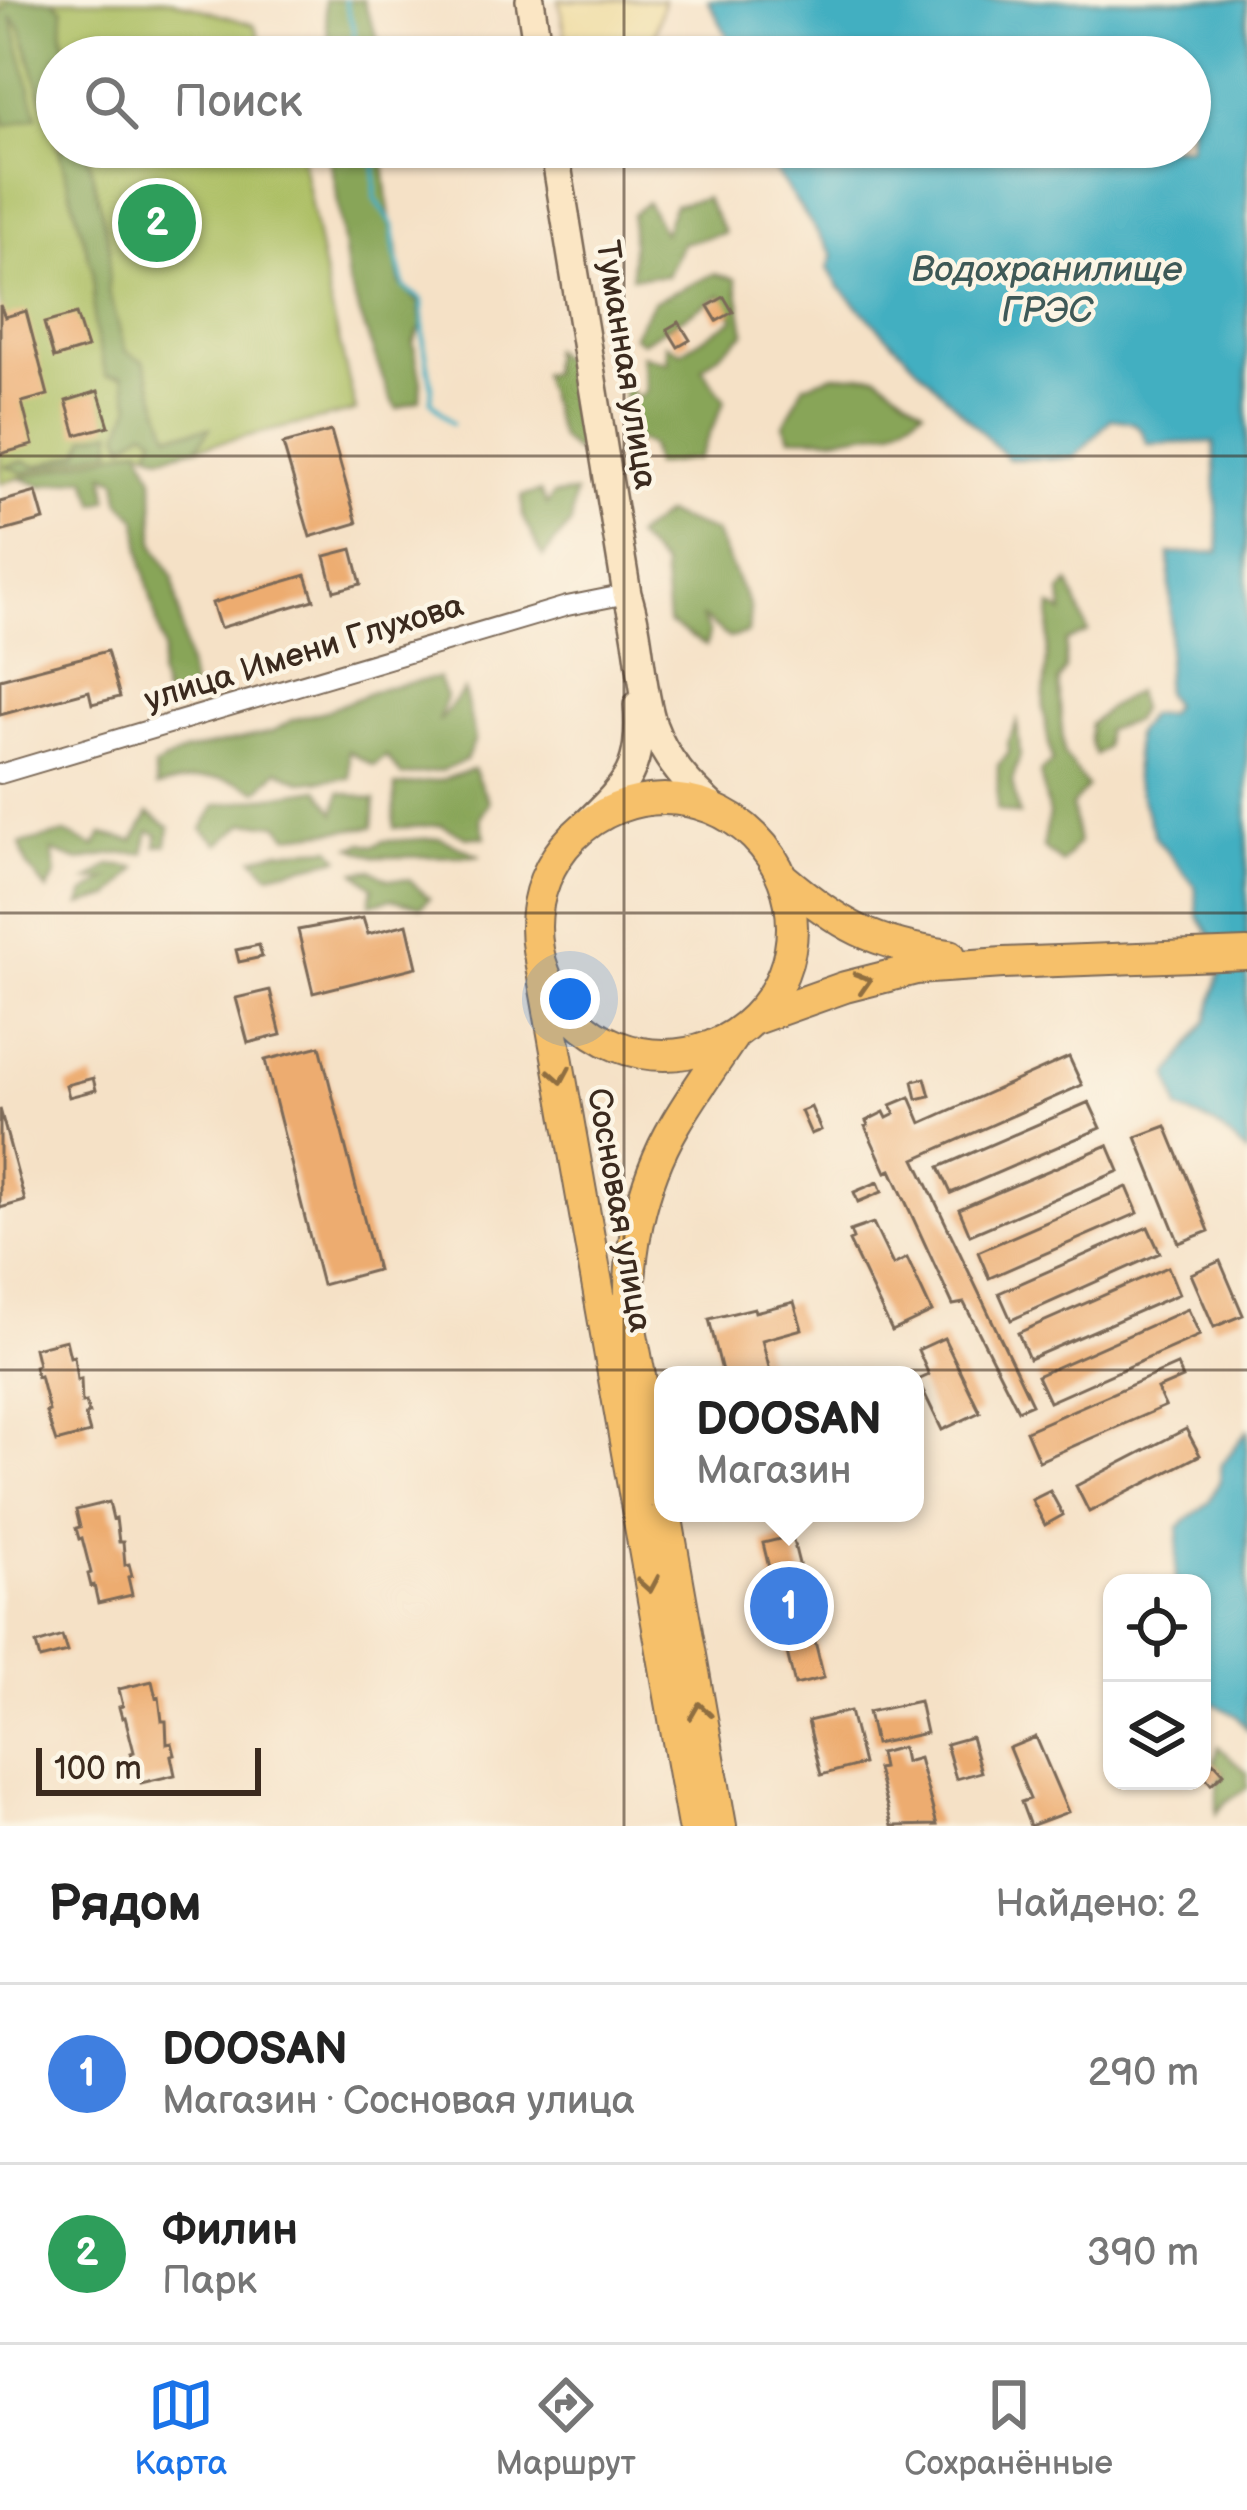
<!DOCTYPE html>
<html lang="ru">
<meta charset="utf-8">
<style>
:root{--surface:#fff;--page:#f2f2f2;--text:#222;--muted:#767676;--line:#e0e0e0;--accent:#1a73e8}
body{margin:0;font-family:"Balsamiq Sans",sans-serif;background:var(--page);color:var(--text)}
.controls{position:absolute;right:36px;bottom:36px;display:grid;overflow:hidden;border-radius:24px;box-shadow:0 3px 9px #0004}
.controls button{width:108px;height:108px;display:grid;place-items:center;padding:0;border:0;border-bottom:3px solid var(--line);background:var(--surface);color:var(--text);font:60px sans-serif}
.scale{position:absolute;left:36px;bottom:30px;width:225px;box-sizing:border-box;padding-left:12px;border:6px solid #3b2a1e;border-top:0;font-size:33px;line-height:42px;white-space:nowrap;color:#3b2a1e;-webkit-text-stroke:9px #fcf5e5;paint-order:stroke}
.you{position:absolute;left:570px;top:999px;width:42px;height:42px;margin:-30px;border:9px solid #fff;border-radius:50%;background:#1a73e8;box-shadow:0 0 0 18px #1a73e833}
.badge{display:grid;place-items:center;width:78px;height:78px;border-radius:50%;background:var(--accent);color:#fff;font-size:39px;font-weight:700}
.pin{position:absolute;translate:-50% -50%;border:6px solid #fff;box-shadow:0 3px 12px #0006}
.popup{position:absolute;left:654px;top:1366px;width:270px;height:156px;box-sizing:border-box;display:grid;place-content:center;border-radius:24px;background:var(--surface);filter:drop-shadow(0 3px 9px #0005);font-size:39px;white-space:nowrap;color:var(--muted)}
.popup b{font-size:45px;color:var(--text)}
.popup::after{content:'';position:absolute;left:50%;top:100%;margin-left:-24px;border:24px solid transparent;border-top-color:var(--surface)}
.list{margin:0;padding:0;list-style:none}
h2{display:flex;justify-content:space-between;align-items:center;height:156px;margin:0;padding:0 48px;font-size:51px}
h2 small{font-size:39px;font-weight:400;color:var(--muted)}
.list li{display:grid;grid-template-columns:78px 1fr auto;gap:36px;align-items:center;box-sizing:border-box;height:180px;padding:0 48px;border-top:3px solid var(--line)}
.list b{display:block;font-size:45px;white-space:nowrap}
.list p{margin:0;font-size:39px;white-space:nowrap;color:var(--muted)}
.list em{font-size:39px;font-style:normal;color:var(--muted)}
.icon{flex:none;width:66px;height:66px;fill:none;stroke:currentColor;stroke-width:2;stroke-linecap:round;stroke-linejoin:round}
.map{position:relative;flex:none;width:1247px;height:1826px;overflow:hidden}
.search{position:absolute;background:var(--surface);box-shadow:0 3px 9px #0004;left:36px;right:36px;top:36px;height:132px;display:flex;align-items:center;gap:30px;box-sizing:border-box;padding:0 42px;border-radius:66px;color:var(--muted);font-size:45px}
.sheet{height:516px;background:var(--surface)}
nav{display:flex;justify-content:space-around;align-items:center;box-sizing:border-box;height:168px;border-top:3px solid var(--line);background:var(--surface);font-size:33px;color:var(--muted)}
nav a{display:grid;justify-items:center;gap:6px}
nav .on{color:var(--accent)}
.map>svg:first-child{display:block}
</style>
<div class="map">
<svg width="1247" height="1826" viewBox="0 0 1247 1826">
<rect width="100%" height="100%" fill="#fcf5e5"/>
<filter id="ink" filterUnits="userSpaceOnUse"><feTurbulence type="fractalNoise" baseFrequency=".00833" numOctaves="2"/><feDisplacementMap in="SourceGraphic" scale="24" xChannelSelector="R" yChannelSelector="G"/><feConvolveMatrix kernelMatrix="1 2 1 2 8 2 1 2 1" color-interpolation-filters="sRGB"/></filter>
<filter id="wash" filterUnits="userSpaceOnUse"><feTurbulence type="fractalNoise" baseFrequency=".004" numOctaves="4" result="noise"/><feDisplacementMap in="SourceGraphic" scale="48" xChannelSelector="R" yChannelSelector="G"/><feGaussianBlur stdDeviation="2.7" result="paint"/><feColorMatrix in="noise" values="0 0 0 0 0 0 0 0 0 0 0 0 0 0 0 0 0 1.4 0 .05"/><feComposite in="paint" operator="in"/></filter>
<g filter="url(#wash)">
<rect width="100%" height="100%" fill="#f5e1c6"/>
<path fill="#abbe62" stroke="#737440" stroke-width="3" d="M0 0H171L254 25 269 57H57V147H300L329 299 356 411 162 456 140 447 0 483Z"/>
<path fill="#88a558" stroke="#62683b" stroke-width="3" d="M9 0H53L63 9 62 34 69 57H57V139L51 129 21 28 11 16 37 117 5 126 0 107V11L5 10Z
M324 0H363L378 40V57H331Z
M60 147H86L110 248 108 290 126 352 144 361 169 434 210 428 197 448 162 456 149 451 155 436 145 430 125 445 120 432 131 405 123 376 106 375 94 325 93 272 60 155Z
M326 147H382L390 219 397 246 400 283 419 303 422 325 413 342 421 381 420 400 397 409 390 398 348 281 335 181Z
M705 198 725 233 682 243 667 276 632 277V215L647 202 664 233 674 205Z
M714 274 736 279 745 333 702 368 725 401 698 459 654 465 650 445 628 436 623 382 637 398 646 391 642 355 668 363 666 344 681 352 734 319 721 295 642 342 633 336 653 302Z
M552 349 568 366 583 435 576 452 560 438 541 374 550 373Z
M834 375H878L924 409 892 429 833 438 790 437 784 425 804 385Z
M113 431 112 449 23 473 6 466 24 461 36 466 80 452 86 437Z
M140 447 153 478 154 544 173 577 194 701 168 708 159 676 164 649 143 566 137 519 120 501 117 479 105 474 108 500 96 504 86 478 42 486 19 478Z
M540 492 547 505 553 495 575 493 571 523 543 557 523 518 522 496Z
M665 514 715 532 750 608 748 633 729 638 701 616 709 633 706 646 668 623 663 567 635 537Z
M1069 583 1088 632 1066 642 1065 670 1058 681 1064 754 1087 787 1072 806 1078 843 1062 863 1043 848 1049 815 1040 773 1052 762 1043 709 1051 606 1063 613 1061 592Z
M438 678 446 697 438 722 464 690 475 739 466 760 441 771 402 776 386 756 374 766 348 751 350 778 302 782 278 770 258 791C222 771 195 778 157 787L154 767 186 751 272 732 292 720 329 710 382 688Z
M1135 692 1140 708 1133 721 1106 730 1105 748 1095 755 1090 741V724L1110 707Z
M1017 722 1020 755 1012 782 1019 815 997 810 998 765 1009 753 1008 742Z
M473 769 489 803 480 818 485 837H467L441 825 394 828 395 786 442 780Z
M319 789 335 813 340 792 375 800 373 827 288 836 278 824 245 823 219 844 202 829 216 805Z
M149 813 170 828 166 845 156 846 158 835 149 831 144 853 112 854 79 861 52 851 56 874 47 890 27 865 20 844 65 833 95 847 102 834 133 841Z
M440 838 481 856 376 857 352 847 363 843 374 846 384 841Z
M331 848 340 858 269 874 254 858 278 851Z
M110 865 137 868 111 897 80 905 85 893 107 879 88 880Z
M372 870 388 879 409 880 429 898 421 907 391 899 370 904 373 887 356 872Z
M1219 1747 1247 1772V1788L1227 1801 1217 1813V1783L1224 1773 1214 1762Z"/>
<path fill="#eeda9e" stroke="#94825e" stroke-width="3" d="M559 0H664L655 35 665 57H569Z"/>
<path fill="#43afc1" stroke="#3f6c70" stroke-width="3" d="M708 0H1247V1153L1216 1125 1179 1110 1169 1076 1208 1019 1220 973 1213 939 1198 916 1195 886 1155 837 1135 779V734L1148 715 1167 714 1173 705 1164 692 1171 621 1169 554 1219 552 1214 442 1147 444C1141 422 1132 421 1111 419L1074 458 1008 459 839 287 828 268 833 255 758 147H1190V57H727V35Z
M1247 1431V1729L1237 1716 1202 1697V1583H1175L1179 1527 1209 1502 1220 1480 1222 1464Z"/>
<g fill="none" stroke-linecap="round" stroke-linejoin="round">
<path stroke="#43afc1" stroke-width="4.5" d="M345 0 354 31 353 57
M375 147V198L393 225 396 255 405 288 422 300 424 344 432 387 431 401 452 423"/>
</g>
<g id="blocks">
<path fill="#edac6f" d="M724 297 733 312 717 321 708 306Z
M0 305 5 317 26 311 48 395 22 402 33 445 0 454Z
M76 314 87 348 54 358 44 323Z
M679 322 690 340 678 347 667 329Z
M98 391 109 426 76 435 66 401Z
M331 431 357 523 310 537 283 444Z
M36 492 44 520 0 532V502Z
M352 549 361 584 334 591 325 556Z
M306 575 314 600 220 628 212 603Z
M107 651 120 697 92 704 89 691 0 715V679Z
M363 918 368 934 407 924 417 967 313 993 298 930Z
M259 945 262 957 239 962 236 950Z
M270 990 281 1035 248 1043 236 998Z
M320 1046 377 1270 322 1285 265 1060Z
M1069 1057 1082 1085 915 1159 1032 1404 1018 1410 964 1303 953 1305 891 1170 886 1172 865 1126 868 1125 866 1121 884 1112 887 1118 895 1114 891 1105 910 1097 921 1123Z
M93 1078 96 1090 69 1097 66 1085Z
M925 1078 930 1096 917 1099 913 1081Z
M1089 1102 1101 1128 951 1193 939 1167Z
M811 1107 821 1130 811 1134 801 1111Z
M0 1109 25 1201 0 1208Z
M1166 1126 1209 1231 1179 1243 1136 1137Z
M1108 1145 1119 1171 970 1235 959 1209Z
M878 1182 882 1192 858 1202 854 1192Z
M1127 1187 1138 1213 989 1278 978 1252Z
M873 1223 893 1265 907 1258 932 1312 892 1331 849 1241 853 1239 850 1231Z
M1148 1227 1160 1253 1011 1320 999 1293Z
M1220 1261 1243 1315 1214 1327 1191 1274Z
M1168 1267 1179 1294 1029 1359 1018 1333Z
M794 1302 802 1329 762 1340 771 1375H723L709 1319 754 1308 755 1312Z
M1188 1309 1200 1335 1049 1402 1037 1376Z
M944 1338 980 1412 942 1430 918 1380 929 1375 918 1350Z
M66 1340 70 1357 74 1356 77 1380 81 1379 82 1403 86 1402 89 1414 85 1415 90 1433 56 1442 46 1412 49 1411 40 1376 37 1377 34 1366 38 1365 34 1348Z
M1177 1365 1183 1378 1157 1389 1165 1406 1039 1461 1026 1431Z
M1186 1429 1200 1455 1089 1512 1076 1486Z
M1050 1491 1063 1515 1045 1525 1032 1500Z
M109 1502 113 1519 116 1518 119 1542H123L125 1565 129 1564 132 1576 128 1577 132 1595 98 1603 94 1585 91 1586 88 1574 91 1573 82 1538 79 1539 76 1528 80 1527 76 1510Z
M792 1536 812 1616 767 1627 764 1613 779 1609 763 1543Z
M810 1621 824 1678 795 1685 781 1628Z
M62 1636 67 1652 40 1659 36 1644Z
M152 1681 156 1698 159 1697 162 1721H166L167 1744 172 1743 175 1755 171 1756 175 1775 141 1783 131 1753 134 1752 125 1717 122 1718 119 1707 123 1706 119 1689Z
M919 1701 926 1733 875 1744 868 1712Z
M850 1711 863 1764 821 1775 808 1721Z
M971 1737 981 1772 956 1779 946 1744Z
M1036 1737 1068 1812 1030 1826 1021 1802 1030 1799 1009 1748Z
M902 1747 905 1762 919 1758 937 1825 892 1826 877 1769 882 1768 879 1753Z
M1214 1762 1224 1773 1211 1784 1202 1773Z"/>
</g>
</g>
<g filter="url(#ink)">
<use href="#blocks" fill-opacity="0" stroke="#7c6a59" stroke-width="3"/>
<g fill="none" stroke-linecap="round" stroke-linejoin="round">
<defs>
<path id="street" d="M0 774 567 606 627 594"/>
<path id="secondary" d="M530 0 539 57
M554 147 627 594C641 637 639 683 653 726 665 760 690 786 716 810
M583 827C628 783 642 771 638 705"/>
<path id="primary" d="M536 927a128 128 0 1 1 256 0a128 128 0 1 1-256 0Z
M782 877C839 925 874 945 950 955
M540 960 693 1826
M752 1020 845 987 916 969 1003 963 1247 954
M663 1496 631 1329C625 1259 640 1184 676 1123 693 1094 713 1066 732 1038
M666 1513 721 1826"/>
</defs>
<use href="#street" stroke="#7c6a59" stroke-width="22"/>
<use href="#secondary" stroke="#7c6a59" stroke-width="32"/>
<use href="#primary" stroke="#7c6a59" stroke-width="34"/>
<use href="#street" stroke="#fff" stroke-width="18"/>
<use href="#secondary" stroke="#fbe6c4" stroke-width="27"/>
<use href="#primary" stroke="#f6c06b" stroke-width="30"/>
</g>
<defs><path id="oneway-chevron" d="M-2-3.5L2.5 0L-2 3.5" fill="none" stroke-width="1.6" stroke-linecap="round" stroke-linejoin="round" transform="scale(3)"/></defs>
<g stroke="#8f6e41">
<use href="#oneway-chevron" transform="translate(863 982) rotate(-17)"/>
<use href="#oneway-chevron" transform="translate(560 1075) rotate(80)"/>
<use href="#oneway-chevron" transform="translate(649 1584) rotate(80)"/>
<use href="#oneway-chevron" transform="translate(700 1711) rotate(-98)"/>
</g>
</g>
<path fill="none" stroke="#3b2a1e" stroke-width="3" stroke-opacity="0.55" d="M624 0V57M624 147V1826M0 456H1247M0 913H1247M0 1370H1247"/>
<g text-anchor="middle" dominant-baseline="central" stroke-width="9" stroke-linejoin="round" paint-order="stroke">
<g font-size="33" fill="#3b2a1e" stroke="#fcf5e5">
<text transform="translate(626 365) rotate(81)">Туманная улица</text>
<text transform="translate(304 653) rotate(-17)">улица Имени Глухова</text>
<text transform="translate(619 1210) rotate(80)">Сосновая улица</text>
</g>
<g font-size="36" font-style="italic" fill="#3e5957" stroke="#fcf5e5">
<text x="1047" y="270">Водохранилище<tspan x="1047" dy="41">ГРЭС</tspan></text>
</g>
</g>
</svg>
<div class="controls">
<button><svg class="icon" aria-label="locate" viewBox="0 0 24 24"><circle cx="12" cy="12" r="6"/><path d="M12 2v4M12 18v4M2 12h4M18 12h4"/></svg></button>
<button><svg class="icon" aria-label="layers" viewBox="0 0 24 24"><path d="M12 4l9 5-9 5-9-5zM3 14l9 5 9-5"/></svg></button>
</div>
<div class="scale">100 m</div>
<div class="you"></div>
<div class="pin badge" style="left:789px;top:1606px;background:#3f7fe0">1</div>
<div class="popup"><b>DOOSAN</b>Магазин</div>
<div class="pin badge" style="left:157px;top:223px;background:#2e9e5b">2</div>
<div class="search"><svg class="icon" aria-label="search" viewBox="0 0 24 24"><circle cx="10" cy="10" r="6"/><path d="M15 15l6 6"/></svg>Поиск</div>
</div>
<section class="sheet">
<h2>Рядом<small>Найдено: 2</small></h2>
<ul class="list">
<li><span class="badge" style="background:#3f7fe0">1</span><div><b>DOOSAN</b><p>Магазин · Сосновая улица</p></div><em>290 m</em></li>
<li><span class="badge" style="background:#2e9e5b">2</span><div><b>Филин</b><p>Парк</p></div><em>390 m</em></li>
</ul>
</section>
<nav>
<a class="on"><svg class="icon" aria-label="map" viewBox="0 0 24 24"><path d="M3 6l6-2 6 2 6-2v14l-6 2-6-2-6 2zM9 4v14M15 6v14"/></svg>Карта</a>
<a><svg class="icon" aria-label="directions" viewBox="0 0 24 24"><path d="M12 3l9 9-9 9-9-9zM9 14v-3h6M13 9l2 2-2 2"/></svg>Маршрут</a>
<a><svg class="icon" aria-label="saved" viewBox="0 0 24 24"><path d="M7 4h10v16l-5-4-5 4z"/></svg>Сохранённые</a>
</nav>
